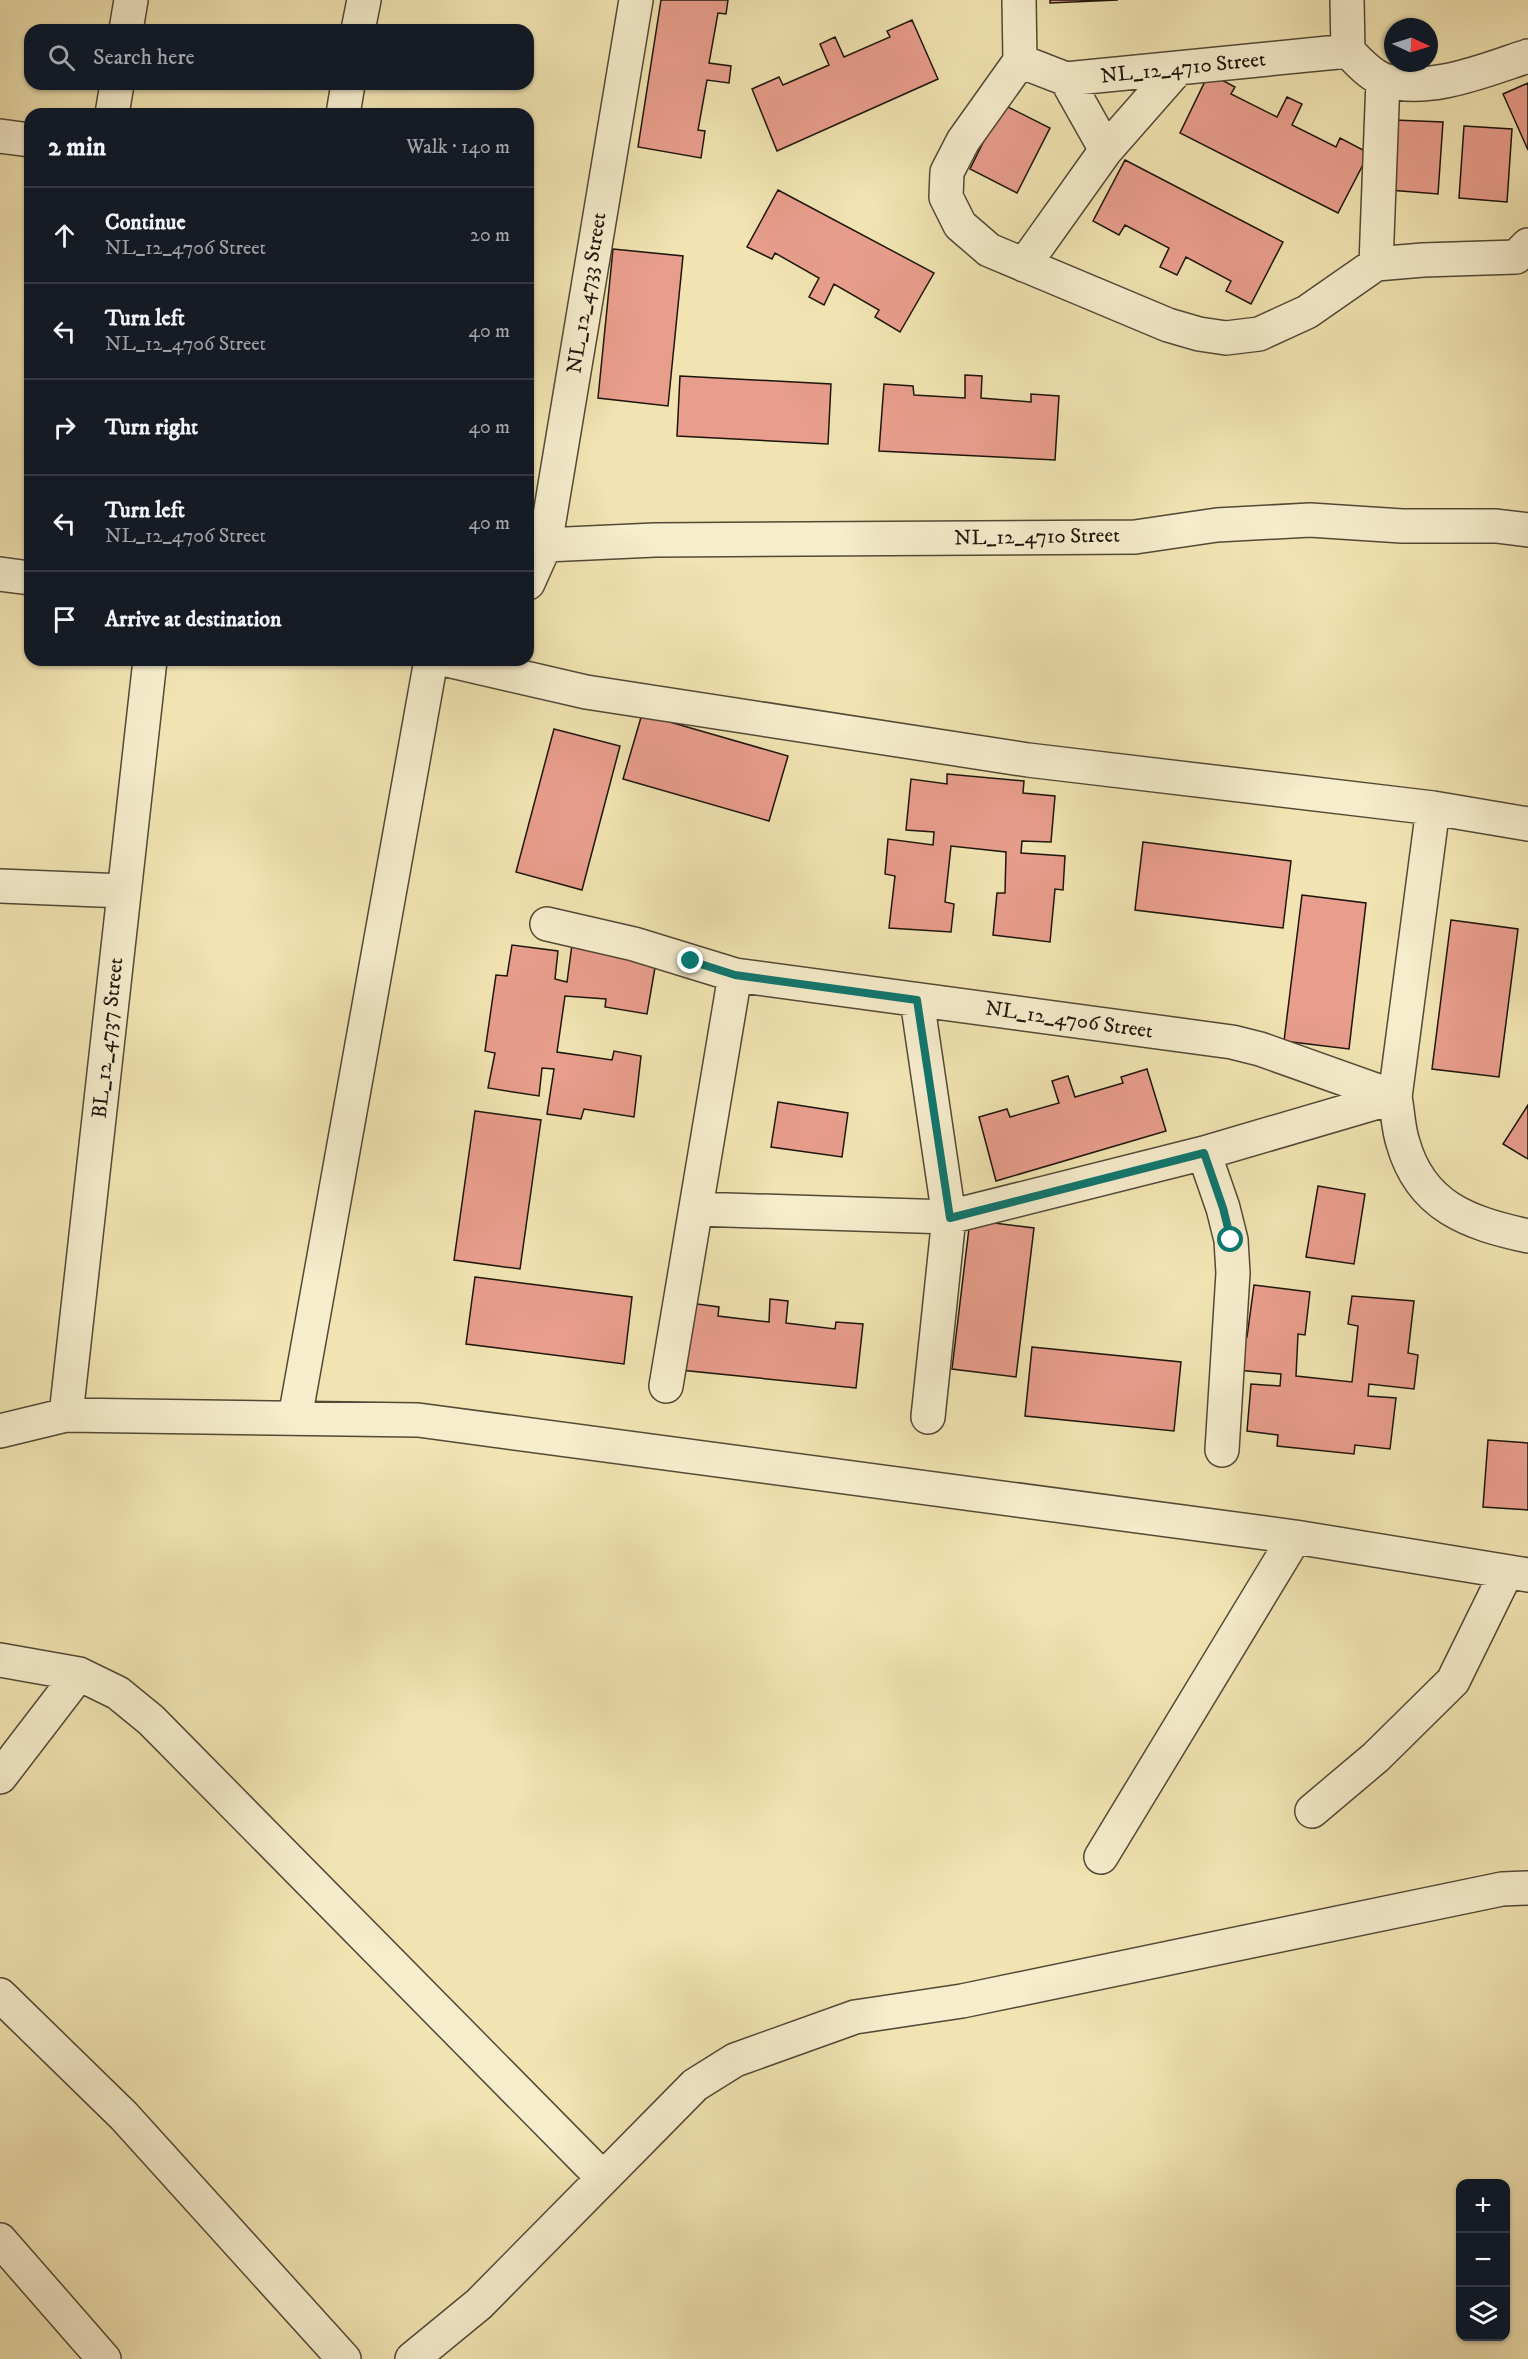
<!DOCTYPE html>
<meta charset="utf-8">
<style>
:root{--surface:#171b24;--page:#20242c;--text:#f1f3f6;--muted:#9ea1a6;--line:#363941}
body{margin:0;font-family:"IM FELL DW Pica",serif;background:var(--page);color:var(--text)}
.controls{position:absolute;right:18px;bottom:18px;display:grid;overflow:hidden;border-radius:12px;box-shadow:0 2px 4px #0004}
.controls button{width:54px;height:54px;display:grid;place-items:center;padding:0;border:0;border-bottom:2px solid var(--line);background:var(--surface);color:var(--text);font:30px sans-serif}
.compass{position:absolute;left:1384px;top:18px;width:54px;height:54px;border-radius:50%;background:var(--surface);box-shadow:0 2px 4px #0004;rotate:94deg}
.stop{position:absolute;width:18px;height:18px;margin:-14px;border:4px solid #0f766e;border-radius:50%;background:#fff}
.stop.end{background:#0f766e;border-color:#fff;box-shadow:0 2px 6px #0008}
.list{margin:0;padding:0;list-style:none}
h2{display:flex;justify-content:space-between;align-items:center;height:78px;margin:0;padding:0 24px;font-size:26px}
h2 small{font-size:20px;font-weight:400;color:var(--muted)}
.list li{display:grid;grid-template-columns:39px 1fr auto;gap:18px;align-items:center;box-sizing:border-box;height:96px;padding:0 24px;border-top:2px solid var(--line)}
.list b{display:block;font-size:22px;white-space:nowrap}
.list p{margin:0;font-size:20px;white-space:nowrap;color:var(--muted)}
.list em{font-size:20px;font-style:normal;color:var(--muted)}
.icon{flex:none;width:33px;height:33px;fill:none;stroke:currentColor;stroke-width:2;stroke-linecap:round;stroke-linejoin:round}
.map{position:relative;flex:none;width:1528px;height:2359px;overflow:hidden}
.search{position:absolute;background:var(--surface);box-shadow:0 2px 4px #0004;left:24px;top:24px;width:510px;height:66px;display:flex;align-items:center;gap:15px;box-sizing:border-box;padding:0 21px;border-radius:18px;color:var(--muted);font-size:22px}
.panel{position:absolute;background:var(--surface);box-shadow:0 2px 4px #0004;left:24px;top:108px;width:510px;height:558px;border-radius:18px}
.map>svg:first-child{display:block}
</style>
<div class="map">
<svg width="1528" height="2359" viewBox="0 0 1528 2359">
<rect width="100%" height="100%" fill="#f1e4b2"/>
<filter id="stains"><feTurbulence type="fractalNoise" baseFrequency=".00333" numOctaves="4"/><feColorMatrix values="0 0 0 0 .2 0 0 0 0 .09 0 0 0 0 .02 0 0 0 .5 -.17"/></filter>
<radialGradient id="worn" r=".72"><stop offset=".6" stop-color="#630" stop-opacity="0"/><stop offset="1" stop-color="#630" stop-opacity=".3"/></radialGradient>
<path fill="#e99e8d" stroke="#1d150c" stroke-width="1.5" d="M661 0H728L726 14 718 13 709 63 731 66 729 83 707 80 698 130 705 131 701 158 638 147Z
M1050 0H1118L1050 3Z
M912 20 938 79 777 151 752 89 779 77 783 85 829 65 820 44 835 37 844 57 890 37 887 31Z
M1209 73 1235 87 1231 94 1277 117 1287 97 1302 104 1292 125 1336 147 1340 138 1369 153 1338 213 1180 133Z
M1528 83V150L1503 94Z
M1002 104 1050 128 1017 193 970 169Z
M1394 120 1443 122 1438 194 1389 190Z
M1464 126 1512 129 1507 202 1459 198Z
M1125 160 1283 242 1251 304 1226 291 1231 281 1186 257 1177 275 1160 267 1169 248 1125 225 1119 235 1093 221Z
M778 190 934 273 900 332 875 317 879 310 834 284 824 305 809 297 819 278 775 253 772 259 747 247Z
M613 249 683 256 668 406 598 398Z
M965 375 982 376 981 398 1031 402V394L1059 396 1055 460 879 451 884 384 913 386 914 395 965 398Z
M680 376 831 384 828 444 677 436Z
M642 714 788 756 769 821 623 779Z
M554 729 620 746 582 890 516 872Z
M947 774 1024 781 1023 793 1055 796 1051 842 1022 841 1021 853 1065 856 1063 890 1055 889 1050 942 993 935 997 893H1005L1006 852 951 846 945 902 954 904 951 932 889 928 895 876 885 874 888 839 933 845 934 832 906 830 911 779 947 784Z
M1143 842 1291 861 1283 928 1135 910Z
M1302 895 1366 903 1349 1049 1284 1041Z
M1451 920 1518 929 1499 1077 1432 1069Z
M573 937 657 956 647 1014 605 1007 606 999 565 996 557 1052 612 1060 614 1051 641 1056 634 1117 584 1109 581 1119 547 1114 554 1069 542 1068 539 1096 488 1088 495 1053 485 1051 496 975 507 976 512 945 558 951 555 979 567 982Z
M1147 1069 1166 1131 996 1181 979 1117 1007 1109 1010 1117 1059 1103 1052 1081 1068 1076 1075 1097 1123 1083 1121 1077Z
M778 1102 848 1113 842 1157 771 1147Z
M1528 1105V1159L1503 1144Z
M475 1111 541 1120 520 1269 454 1260Z
M1318 1186 1365 1194 1354 1264 1306 1257Z
M970 1220 1034 1228 1016 1377 952 1369Z
M475 1277 632 1297 624 1364 466 1344Z
M1254 1285 1310 1292 1305 1335 1298 1334 1296 1376 1352 1382 1358 1326 1348 1324 1352 1296 1414 1301 1408 1353 1418 1355 1414 1389 1369 1384 1368 1396 1396 1398 1390 1449 1355 1445 1354 1454 1277 1446 1278 1435 1247 1431 1251 1384 1280 1386 1281 1374 1237 1370 1240 1337H1247Z
M770 1299 788 1301 786 1323 835 1329 836 1322 863 1324 856 1388 680 1370 690 1303 719 1307 718 1316 769 1322Z
M1032 1347 1181 1362 1174 1431 1025 1416Z
M1488 1440 1528 1443V1510L1483 1507Z"/>
<g fill="none" stroke-linecap="round" stroke-linejoin="round">
<defs>
<path id="minor" d="M1019 0 1020 61 1066 79 1348 51
M1347 0 1348 51C1358 61 1370 75 1384 80 1429 94 1485 70 1528 56
M126 30 131 0
M358 30 364 0
M1020 61 963 141 947 172 946 197 960 225 989 250 1168 325 1199 334 1226 338 1259 334 1307 312 1376 264 1423 260 1516 257 1528 245
M1066 79 1106 150
M112 114 117 84
M343 114 348 84
M0 136 30 140
M1376 264 1383 80
M1024 265 1106 150 1178 68
M545 545 655 540 1135 537 1217 525 1310 520 1402 526H1496L1528 530
M0 574 30 578
M528 583 545 545 636 0
M447 660 586 692 1028 760 1433 808 1528 824
M1433 808 1395 1097C1398 1112 1398 1128 1403 1143 1421 1207 1469 1223 1528 1236
M0 886 124 891
M547 924 634 944 735 975 1232 1042 1260 1049 1395 1097
M1204 1153 1223 1208 1231 1240 1233 1273 1222 1450
M696 1209 949 1217 917 1000
M666 1386 735 975
M66 1415 150 660
M928 1417 949 1217 1204 1153 1395 1097
M295 1418 431 660
M0 1431 66 1415 418 1420 1295 1537 1528 1575
M0 1660 79 1674 118 1693 151 1720 603 2178
M0 1777 79 1674
M1312 1811 1376 1757 1453 1681 1506 1573
M1101 1857 1295 1537
M0 1995 124 2116 344 2359
M0 2240 104 2359
M412 2359 479 2304 695 2085 735 2060 855 2017 962 2001 1502 1889 1528 1888"/>
</defs>
<use href="#minor" stroke="#524936" stroke-width="36"/>
<use href="#minor" stroke="#f6edcd" stroke-width="33"/>
</g>
<g fill="none" stroke-linecap="round" stroke-linejoin="round">
<path stroke="#0f766e" stroke-width="8" d="M691 961 735 975 917 1000 950 1218 1204 1153 1223 1208 1231 1240"/>
</g>
<g text-anchor="middle" dominant-baseline="central" stroke-width="5" stroke-linejoin="round" paint-order="stroke">
<g font-size="21" fill="#1d150c" stroke="#f6edcd">
<text transform="translate(1183 68) rotate(-6)">NL_12_4710 Street</text>
<text transform="translate(587 293) rotate(-81)">NL_12_4733 Street</text>
<text transform="translate(1037 537) rotate(-1)">NL_12_4710 Street</text>
<text transform="translate(1069 1020) rotate(8)">NL_12_4706 Street</text>
<text transform="translate(108 1038) rotate(-84)">BL_12_4737 Street</text>
</g>
</g>
<rect width="100%" height="100%" filter="url(#stains)"/>
<rect width="100%" height="100%" fill="url(#worn)"/>
</svg>
<div class="controls">
<button>+</button>
<button>−</button>
<button><svg class="icon" aria-label="layers" viewBox="0 0 24 24"><path d="M12 4l9 5-9 5-9-5zM3 14l9 5 9-5"/></svg></button>
</div>
<svg class="compass" viewBox="-18 -18 36 36"><path d="M0-13l5 13h-10z" fill="#e53935"/><path d="M0 13l5-13h-10z" fill="#9ea1a6"/></svg>
<div class="stop" style="left:1231px;top:1240px"></div>
<div class="stop end" style="left:691px;top:961px"></div>
<div class="search"><svg class="icon" aria-label="search" viewBox="0 0 24 24"><circle cx="10" cy="10" r="6"/><path d="M15 15l6 6"/></svg>Search here</div>
<section class="panel">
<h2>2 min<small>Walk · 140 m</small></h2>
<ul class="list">
<li><svg class="icon" aria-label="ahead" viewBox="0 0 24 24"><path d="M12 20V5M6 11l6-6 6 6"/></svg><div><b>Continue</b><p>NL_12_4706 Street</p></div><em>20 m</em></li>
<li><svg class="icon" aria-label="left" viewBox="0 0 24 24"><path d="M17 20v-9H6M10 6l-5 5 5 5"/></svg><div><b>Turn left</b><p>NL_12_4706 Street</p></div><em>40 m</em></li>
<li><svg class="icon" aria-label="right" viewBox="0 0 24 24"><path d="M7 20v-9h11M14 6l5 5-5 5"/></svg><div><b>Turn right</b></div><em>40 m</em></li>
<li><svg class="icon" aria-label="left" viewBox="0 0 24 24"><path d="M17 20v-9H6M10 6l-5 5 5 5"/></svg><div><b>Turn left</b><p>NL_12_4706 Street</p></div><em>40 m</em></li>
<li><svg class="icon" aria-label="arrive" viewBox="0 0 24 24"><path d="M6 21V4h12l-3 4 3 4H6"/></svg><div><b>Arrive at destination</b></div></li>
</ul>
</section>
</div>
